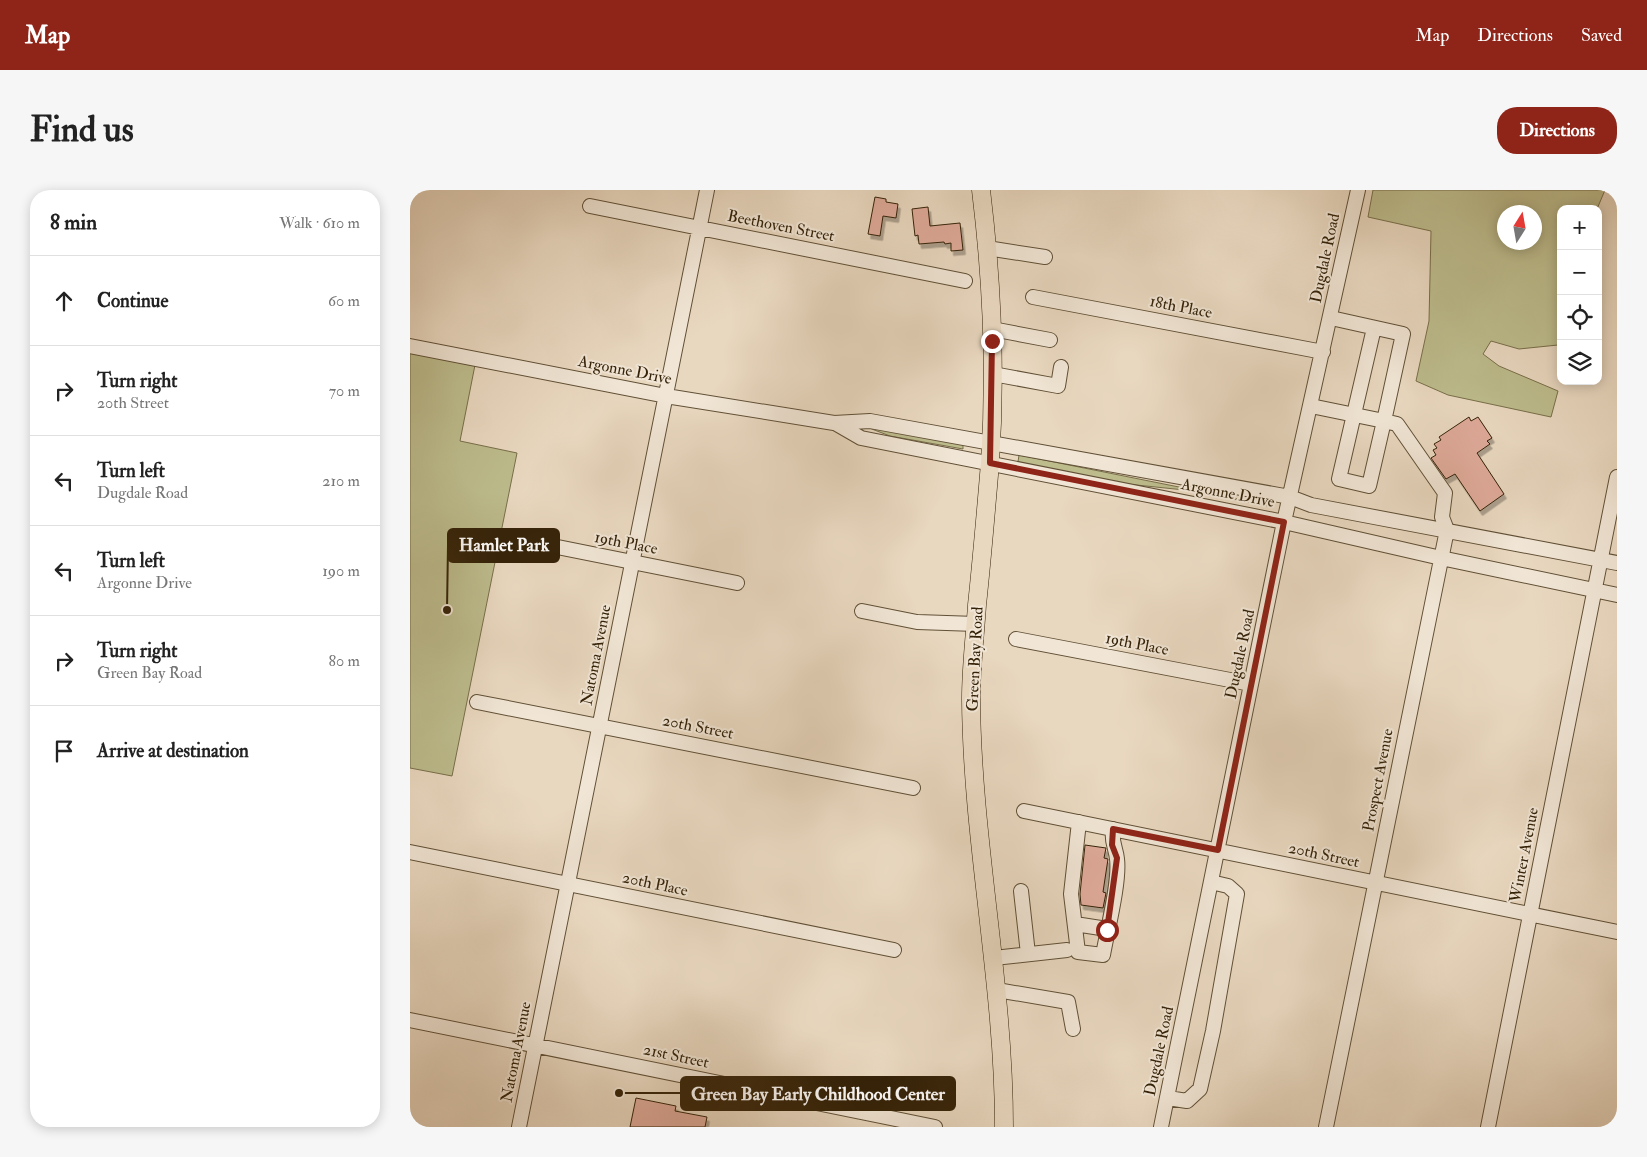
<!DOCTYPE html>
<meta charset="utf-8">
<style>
:root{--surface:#fff;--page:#f6f6f6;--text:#222;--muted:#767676;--line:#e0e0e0;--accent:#8f2418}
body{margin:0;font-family:"IM FELL Double Pica",serif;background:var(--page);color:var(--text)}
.controls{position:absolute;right:15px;top:15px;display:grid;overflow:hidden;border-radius:10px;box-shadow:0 2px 12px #0003}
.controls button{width:45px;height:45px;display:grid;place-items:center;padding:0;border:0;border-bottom:1px solid var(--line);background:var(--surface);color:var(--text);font:25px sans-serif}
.compass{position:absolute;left:1087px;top:15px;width:45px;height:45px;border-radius:50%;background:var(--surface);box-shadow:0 2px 12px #0003;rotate:11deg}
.stop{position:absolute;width:15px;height:15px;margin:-11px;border:4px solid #8f2418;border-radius:50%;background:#fff}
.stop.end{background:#8f2418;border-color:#fff;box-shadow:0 1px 5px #0008}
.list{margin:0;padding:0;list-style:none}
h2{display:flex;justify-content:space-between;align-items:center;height:65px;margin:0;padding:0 20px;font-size:21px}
h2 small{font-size:16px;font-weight:400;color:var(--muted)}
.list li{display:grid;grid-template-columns:32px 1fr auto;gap:15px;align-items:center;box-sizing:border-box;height:90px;padding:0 20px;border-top:1px solid var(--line)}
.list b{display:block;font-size:19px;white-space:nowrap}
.list p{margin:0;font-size:16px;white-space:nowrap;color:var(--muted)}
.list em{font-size:16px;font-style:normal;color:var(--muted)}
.icon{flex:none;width:28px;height:28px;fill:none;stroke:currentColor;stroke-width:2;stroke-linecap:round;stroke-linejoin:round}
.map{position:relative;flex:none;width:1207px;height:937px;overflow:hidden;border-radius:20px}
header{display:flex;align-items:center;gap:30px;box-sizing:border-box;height:70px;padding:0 25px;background:var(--accent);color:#fff}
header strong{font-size:24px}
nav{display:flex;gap:28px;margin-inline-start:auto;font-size:18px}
.intro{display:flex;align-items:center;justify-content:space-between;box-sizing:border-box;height:120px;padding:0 30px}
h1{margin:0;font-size:35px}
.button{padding:12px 22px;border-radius:20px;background:var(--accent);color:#fff;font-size:18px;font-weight:700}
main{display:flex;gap:30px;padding:0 30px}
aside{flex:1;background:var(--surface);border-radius:20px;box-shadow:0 2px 12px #0003}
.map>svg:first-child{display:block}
</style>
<header>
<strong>Map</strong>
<nav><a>Map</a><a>Directions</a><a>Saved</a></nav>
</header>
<div class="intro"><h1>Find us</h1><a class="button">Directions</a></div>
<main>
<aside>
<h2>8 min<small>Walk · 610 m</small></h2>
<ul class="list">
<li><svg class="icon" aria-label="ahead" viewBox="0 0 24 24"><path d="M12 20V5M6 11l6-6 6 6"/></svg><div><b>Continue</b></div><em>60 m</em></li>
<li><svg class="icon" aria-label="right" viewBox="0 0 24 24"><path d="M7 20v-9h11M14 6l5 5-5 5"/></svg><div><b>Turn right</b><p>20th Street</p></div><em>70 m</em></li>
<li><svg class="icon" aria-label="left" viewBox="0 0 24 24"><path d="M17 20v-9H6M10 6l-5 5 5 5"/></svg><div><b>Turn left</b><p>Dugdale Road</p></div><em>210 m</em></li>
<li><svg class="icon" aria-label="left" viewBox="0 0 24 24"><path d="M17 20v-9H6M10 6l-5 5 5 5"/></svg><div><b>Turn left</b><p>Argonne Drive</p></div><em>190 m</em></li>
<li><svg class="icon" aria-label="right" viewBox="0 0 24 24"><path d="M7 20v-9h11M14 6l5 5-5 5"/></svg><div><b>Turn right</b><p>Green Bay Road</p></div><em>80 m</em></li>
<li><svg class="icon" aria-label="arrive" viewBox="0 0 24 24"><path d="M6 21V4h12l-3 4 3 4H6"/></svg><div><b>Arrive at destination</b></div></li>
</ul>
</aside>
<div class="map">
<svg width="1207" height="937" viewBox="0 0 1207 937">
<defs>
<filter id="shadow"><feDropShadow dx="2.5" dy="4.5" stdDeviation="0" flood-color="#0004"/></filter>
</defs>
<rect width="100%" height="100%" fill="#e9d8c0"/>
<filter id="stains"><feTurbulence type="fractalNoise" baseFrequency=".004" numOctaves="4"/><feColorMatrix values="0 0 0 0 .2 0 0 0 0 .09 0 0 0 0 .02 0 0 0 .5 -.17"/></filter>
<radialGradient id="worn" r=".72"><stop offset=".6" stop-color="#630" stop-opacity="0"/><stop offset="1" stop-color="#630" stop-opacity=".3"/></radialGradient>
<path fill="#bdbc8d" stroke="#786f4a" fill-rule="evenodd" d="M963 0H1195L1187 19H1151V149L1148 155 1109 159 1081 151 1073 164 1089 176 1148 201 1141 227 1038 205 1006 191 1019 131 1021 41 958 27ZM1124 22V52H1094V22Z
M0 162 65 175 50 251 107 263 42 586 0 578Z
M454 236 553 254V259L480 246Z
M609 265 859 315 858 316 784 301 717 294 608 272Z"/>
<path fill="#dfaa9a" stroke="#342208" filter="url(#shadow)" d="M465 7 476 9V12L488 14 486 28 473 26 470 46 458 44Z
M518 17 520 36 550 33 553 60 541 61V53L535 54 534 52 509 54 508 45 505 46 502 19Z
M1059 227 1061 231 1068 227 1082 248 1077 251 1080 254 1067 263 1094 304 1070 321 1045 284 1036 289 1021 268 1026 265 1023 260 1027 258 1024 254 1031 250 1029 247Z
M675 655 696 658 694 668 698 669 693 702 696 703 693 718 671 715 670 704Z
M226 908 266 916 265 921 297 927 295 937H220Z"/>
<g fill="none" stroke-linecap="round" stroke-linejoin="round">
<defs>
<path id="minor" d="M180 16 555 91
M577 58 635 67
M623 107 913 162
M582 139 640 150
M0 156 256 206 424 233 460 231 880 307 901 315 1207 373
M583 184 648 196 651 177
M901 216 974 231 993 144 921 128
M425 233 451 248 874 332 1031 368 1207 405
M98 347 327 393
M452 421 507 432 566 434
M606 449 841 494
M67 512 503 598
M614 621 1207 742
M669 632 661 704 668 762 693 765C697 742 710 691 707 669 706 658 701 652 703 639
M0 662 484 760
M611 701 618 764
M665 734 697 739
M584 768 657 760
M587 800 658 812 663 839
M0 830 525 937
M758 908 777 911 790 899 803 841 827 704 818 696 801 692
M109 937 297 0
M751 937 874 332 948 0
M916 937 1037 340 1032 327 1035 303 987 234 974 231 959 296 929 289 964 138
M1078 937 1207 287"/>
<path id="major" d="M571 0C582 90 586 183 580 273 576 321 572 368 567 415 565 446 561 477 561 509 562 652 594 793 594 937"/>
</defs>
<use href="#minor" stroke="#615036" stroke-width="16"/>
<use href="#major" stroke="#342208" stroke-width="19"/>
<use href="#minor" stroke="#f1e6d6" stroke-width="14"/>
<use href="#major" stroke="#e9d8c0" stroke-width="18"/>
</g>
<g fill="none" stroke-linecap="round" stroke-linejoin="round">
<path stroke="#8f2418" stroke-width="6" d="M582 151 580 273 874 332 808 660 703 639 702 655 707 668 697 740"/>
</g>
<g text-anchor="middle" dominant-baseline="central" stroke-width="4" stroke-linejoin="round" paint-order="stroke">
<g font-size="16" fill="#342208" stroke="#f1e6d6">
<text transform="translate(371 36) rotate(11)">Beethoven Street</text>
<text transform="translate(915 68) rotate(-78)">Dugdale Road</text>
<text transform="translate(771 117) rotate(11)">18th Place</text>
<text transform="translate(215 180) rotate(11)">Argonne Drive</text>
<text transform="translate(818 303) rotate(11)">Argonne Drive</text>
<text transform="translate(216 353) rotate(11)">19th Place</text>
<text transform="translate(727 454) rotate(11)">19th Place</text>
<text transform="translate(830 464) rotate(-78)">Dugdale Road</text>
<text transform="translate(186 465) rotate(-79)">Natoma Avenue</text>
<text transform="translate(565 469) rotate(-87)">Green Bay Road</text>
<text transform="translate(288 537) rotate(11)">20th Street</text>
<text transform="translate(968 590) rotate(-79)">Prospect Avenue</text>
<text transform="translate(914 665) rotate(12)">20th Street</text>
<text transform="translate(1114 665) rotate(-79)">Winter Avenue</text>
<text transform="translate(245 694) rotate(12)">20th Place</text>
<text transform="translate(749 861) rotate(-78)">Dugdale Road</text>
<text transform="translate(106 862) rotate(-79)">Natoma Avenue</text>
<text transform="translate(266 866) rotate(12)">21st Street</text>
</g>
</g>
<path fill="none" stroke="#342208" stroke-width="2" d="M37 420L38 355M209 903L271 903"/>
<g fill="#342208" stroke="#f1e6d6" stroke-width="2">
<circle cx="37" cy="420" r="5"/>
<circle cx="209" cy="903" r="5"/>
</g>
<g fill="#342208" stroke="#342208" stroke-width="2">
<rect x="38" y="339" width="111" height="33" rx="5"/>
<rect x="271" y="887" width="274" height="33" rx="5"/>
</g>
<g font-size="18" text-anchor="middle" font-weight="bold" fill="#fff">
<text x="94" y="361">Hamlet Park</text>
<text x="408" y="910">Green Bay Early Childhood Center</text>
</g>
<rect width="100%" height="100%" filter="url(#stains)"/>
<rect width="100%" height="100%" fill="url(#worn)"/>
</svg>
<div class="controls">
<button>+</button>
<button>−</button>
<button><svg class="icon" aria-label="locate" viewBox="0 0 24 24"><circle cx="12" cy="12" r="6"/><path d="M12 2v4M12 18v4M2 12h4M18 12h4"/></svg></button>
<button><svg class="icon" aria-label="layers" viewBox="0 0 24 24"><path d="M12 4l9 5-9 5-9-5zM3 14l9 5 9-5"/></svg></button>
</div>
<svg class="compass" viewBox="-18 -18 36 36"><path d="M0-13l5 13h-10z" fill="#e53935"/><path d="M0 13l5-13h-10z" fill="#767676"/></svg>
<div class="stop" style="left:697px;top:740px"></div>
<div class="stop end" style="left:582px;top:151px"></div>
</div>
</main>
